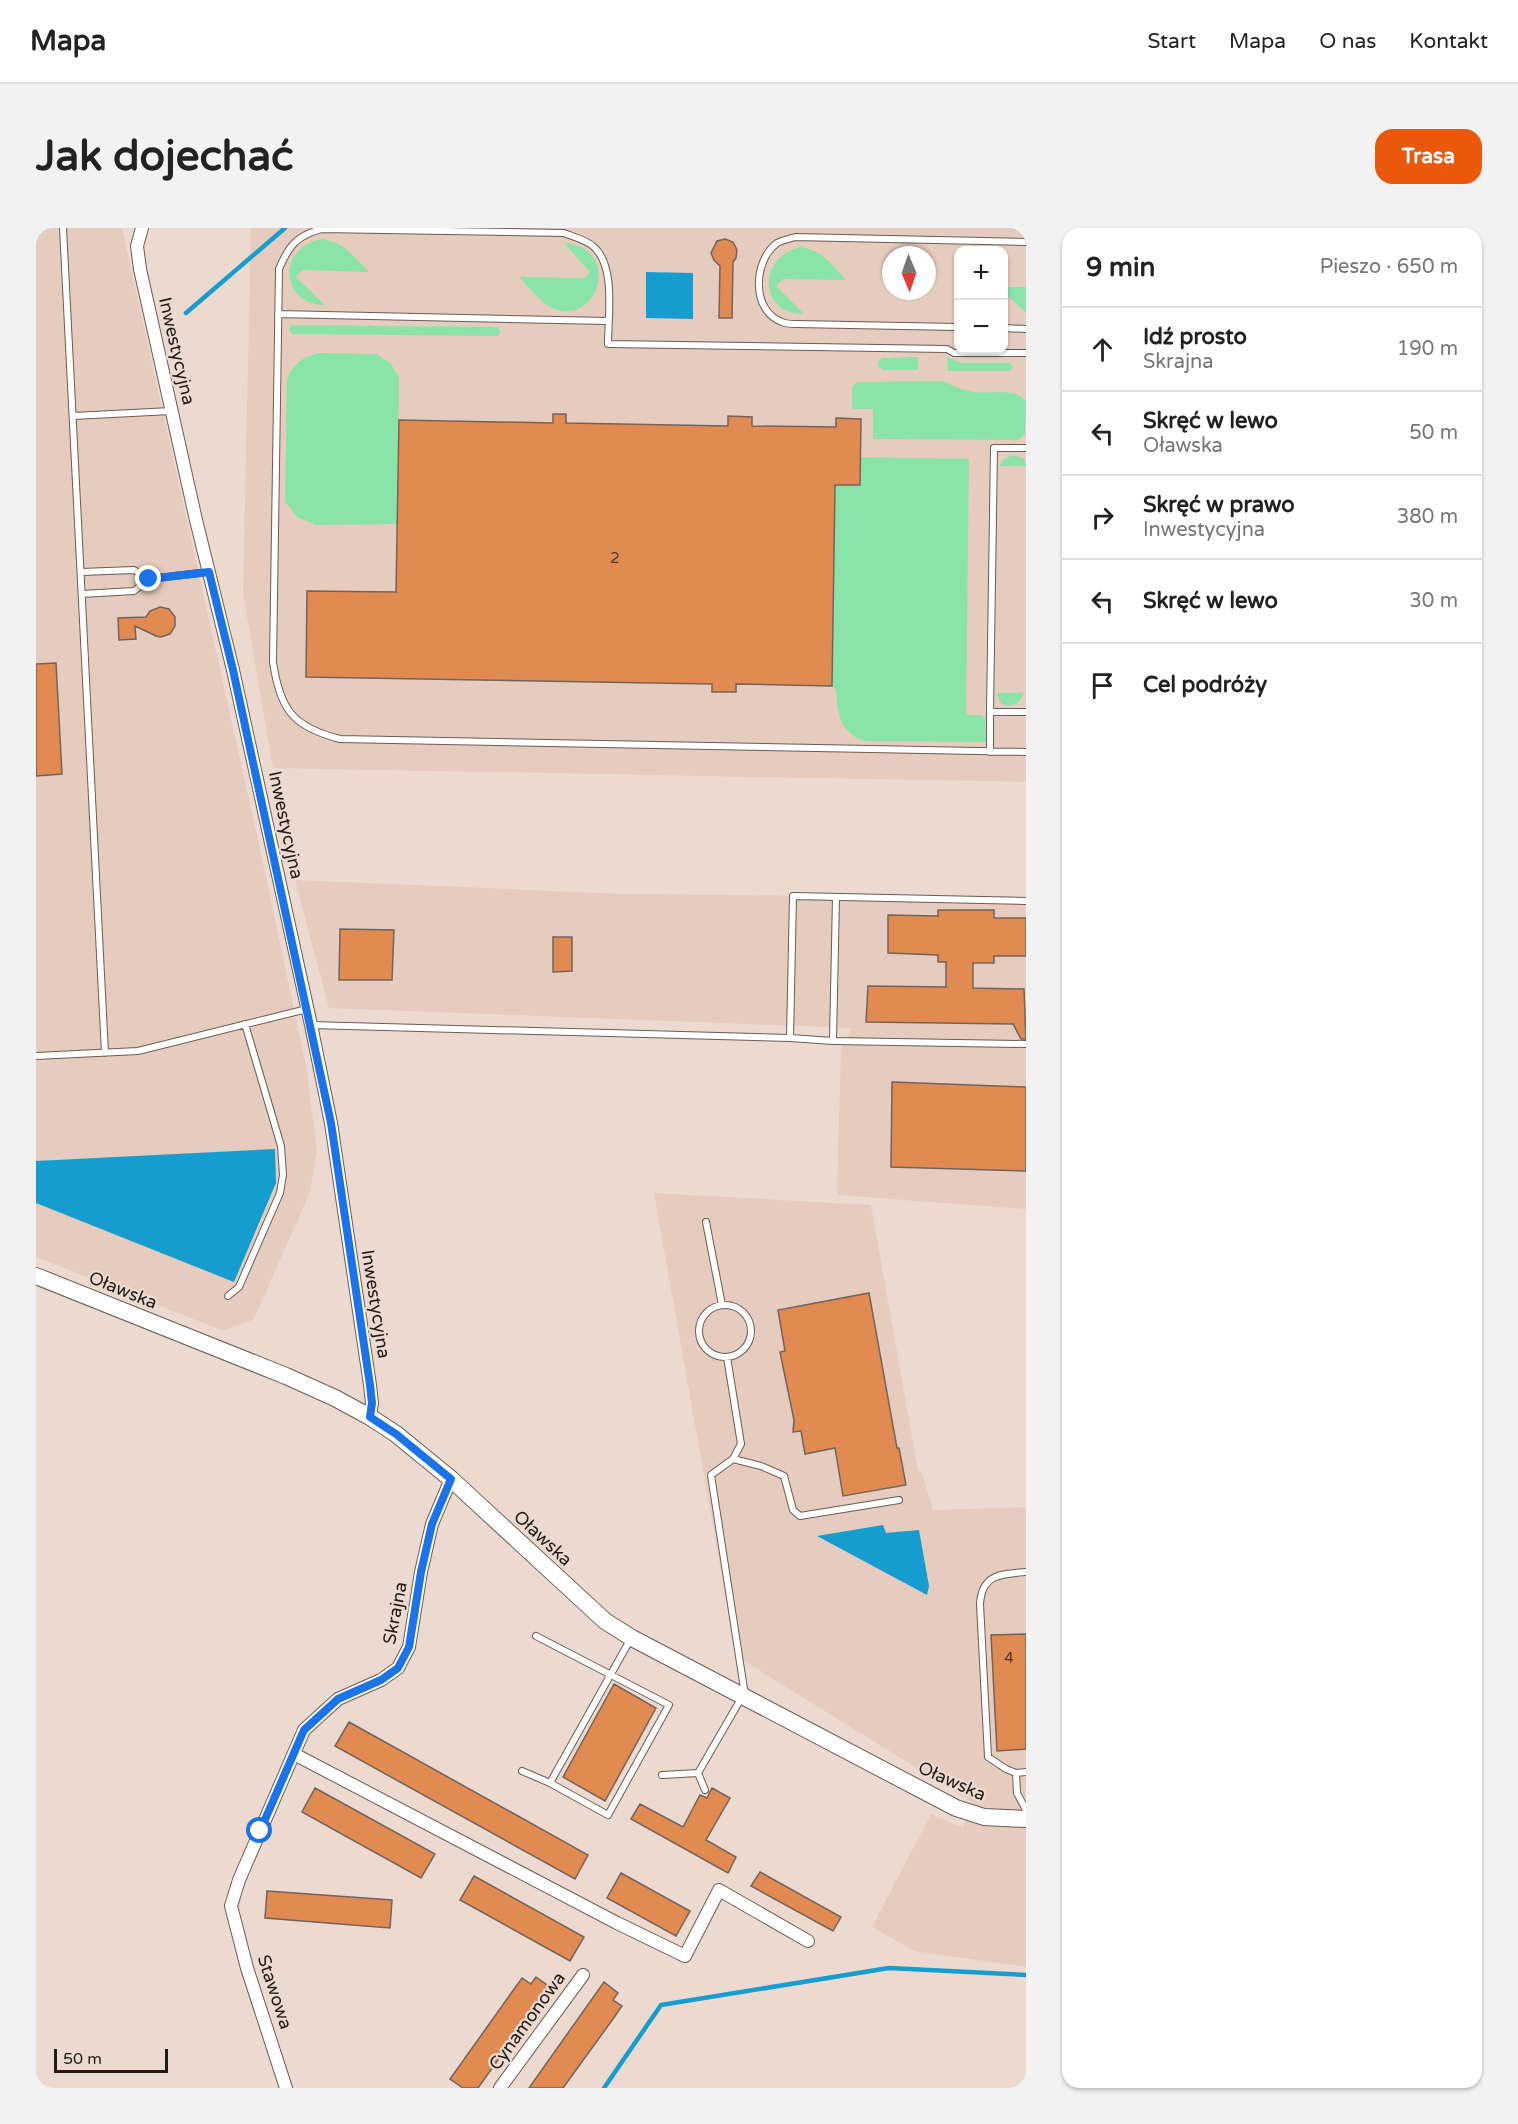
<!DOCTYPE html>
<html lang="pl">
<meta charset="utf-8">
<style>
:root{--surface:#fff;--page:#f2f2f2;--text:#222;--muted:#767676;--line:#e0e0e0;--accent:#ea580c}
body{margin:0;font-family:"Varela Round",sans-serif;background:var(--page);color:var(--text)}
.controls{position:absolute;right:18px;top:18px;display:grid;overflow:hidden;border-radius:12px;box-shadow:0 2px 4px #0004}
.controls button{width:54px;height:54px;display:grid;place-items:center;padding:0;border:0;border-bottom:2px solid var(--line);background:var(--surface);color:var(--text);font:30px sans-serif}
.compass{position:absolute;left:846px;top:18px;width:54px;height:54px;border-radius:50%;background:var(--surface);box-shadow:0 2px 4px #0004;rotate:178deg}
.scale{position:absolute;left:18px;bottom:15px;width:114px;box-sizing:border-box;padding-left:6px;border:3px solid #211b17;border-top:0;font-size:16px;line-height:21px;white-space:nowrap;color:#211b17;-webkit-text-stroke:4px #ecdad0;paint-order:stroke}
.stop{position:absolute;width:18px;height:18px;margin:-14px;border:4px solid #1a73e8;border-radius:50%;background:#fff}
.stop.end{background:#1a73e8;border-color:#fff;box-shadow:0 2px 6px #0008}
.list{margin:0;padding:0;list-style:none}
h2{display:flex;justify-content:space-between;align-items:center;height:78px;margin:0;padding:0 24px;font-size:26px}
h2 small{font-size:20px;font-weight:400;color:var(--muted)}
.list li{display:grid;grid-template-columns:39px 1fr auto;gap:18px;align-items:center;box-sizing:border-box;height:84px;padding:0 24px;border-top:2px solid var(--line)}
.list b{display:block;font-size:22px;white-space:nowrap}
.list p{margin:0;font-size:20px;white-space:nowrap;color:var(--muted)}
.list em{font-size:20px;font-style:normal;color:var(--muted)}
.icon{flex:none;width:33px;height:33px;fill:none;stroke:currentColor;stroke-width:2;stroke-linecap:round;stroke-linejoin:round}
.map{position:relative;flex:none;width:990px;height:1860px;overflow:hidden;border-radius:18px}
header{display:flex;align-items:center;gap:36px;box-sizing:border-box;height:84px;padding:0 30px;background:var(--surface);border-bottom:2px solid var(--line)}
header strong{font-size:28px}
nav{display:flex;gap:33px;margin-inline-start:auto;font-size:21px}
.intro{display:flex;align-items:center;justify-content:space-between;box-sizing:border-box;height:144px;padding:0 36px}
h1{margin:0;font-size:42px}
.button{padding:15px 27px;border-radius:18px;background:var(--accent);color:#fff;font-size:21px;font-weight:700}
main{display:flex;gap:36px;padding:0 36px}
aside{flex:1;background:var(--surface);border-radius:18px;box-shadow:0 2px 4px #0004}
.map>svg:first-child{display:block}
</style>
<header>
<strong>Mapa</strong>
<nav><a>Start</a><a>Mapa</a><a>O nas</a><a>Kontakt</a></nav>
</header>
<div class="intro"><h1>Jak dojechać</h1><a class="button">Trasa</a></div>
<main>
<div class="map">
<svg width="990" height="1860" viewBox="0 0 990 1860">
<rect width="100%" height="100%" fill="#ecdad0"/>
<path fill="#e5ccbe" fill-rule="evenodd" d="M0 0H86L223 616 270 838 281 922 274 964 218 1091 188 1103 0 1029Z
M215 0H990V554L237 540 207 365ZM922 22H968V122H922ZM855 27H891V63H855Z
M259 652 589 666 990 670V981L801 967 805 820 816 800 293 780Z
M618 965 835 977 882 1243 886 1245 897 1282 990 1279V1739L878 1723 836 1699 895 1586 927 1600 937 1575 700 1428Z"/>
<path fill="#8ae4aa" d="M286 11C308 14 318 29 333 44L266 42 260 49 289 77C245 77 239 20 286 11Z
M528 15C589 20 560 103 514 79 502 72 493 59 483 49L548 50 554 44Z
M764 19C786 22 796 36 810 52L747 51 740 58 768 86C726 88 718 31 764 19Z
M968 59H990V85L968 64Z
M256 97 462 99 464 103 462 108 256 106 253 101Z
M283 125 341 126 355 136 363 150 361 296 280 297 261 289 249 273 251 152C257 136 266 129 283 125Z
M882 129V142H847L842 138 843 132 847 130Z
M911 129 926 135H974L977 139 974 143H912Z
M906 153C916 157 928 163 939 164 956 166 977 159 990 173L989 206 982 212 837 211V181H816V159L821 154Z
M977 227 988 231 990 238H964L968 231Z
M824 229 933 231 930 487H946L949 490 950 514 828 513C804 504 801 485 800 462L796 458 799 257H824Z
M960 465H987C985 476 975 481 965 475Z"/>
<path fill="#159dcf" d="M610 44 657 45V91L610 90Z
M239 921 240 955 198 1054 0 975V933Z
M847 1297 850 1305 883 1302 893 1358 891 1367 781 1308Z"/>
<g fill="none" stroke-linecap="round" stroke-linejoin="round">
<path stroke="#159dcf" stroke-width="4.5" d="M150 85 249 0
M568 1860 625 1777 853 1740 990 1747"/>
</g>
<path fill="#e18b53" stroke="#73635a" stroke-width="1.5" d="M689 11 697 14 701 22 700 30 697 34 696 90H683L684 38 678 32 675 25 681 13Z
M517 186H530V195L692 198V188L716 189V198L800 199V190L825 191 824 257H799L796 458 700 456V464H676V456L270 449 271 363 360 364 363 192 517 195Z
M124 379 133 381 139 389V398L134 406 125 409 120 408 99 398 100 411 83 412 82 390 110 389 114 383Z
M20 435 26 546 0 548V436Z
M902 682H958V690H990V728H958V735H937V760L988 761 990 811H985L977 796 830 794 832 758 910 759V734H902V727L852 725V687L902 688Z
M304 701 358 702 356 752H303Z
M517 709H536V743L517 744Z
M856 854 990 859V943L855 939Z
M833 1065 861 1220H863L870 1257 807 1268 799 1220 769 1226 765 1203 757 1204 758 1192 744 1124 749 1123 742 1082Z
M990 1406V1521L961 1523 955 1407Z
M578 1456 620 1480 569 1573 527 1549Z
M313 1494 552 1627 539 1651 299 1518Z
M279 1560 399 1626 385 1650 266 1584Z
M676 1560 694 1570 670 1612 700 1629 692 1645 595 1591 604 1576 647 1599 664 1567 671 1570Z
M724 1644 805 1689 797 1703 715 1658Z
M585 1645 654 1683 640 1708 571 1670Z
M438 1648 548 1709 534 1733 424 1672Z
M231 1663 356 1672 354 1700 229 1690Z
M500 1749 514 1759 442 1860H427L414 1851 486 1750 495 1756Z
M568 1754 582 1765 577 1772 586 1778 577 1791 527 1860H493Z"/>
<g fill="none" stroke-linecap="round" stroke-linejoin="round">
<defs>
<path id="lane" d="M27 0 69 825
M242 86 572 93
M922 99 760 96C756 96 750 96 746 94 715 83 717 33 741 15 746 12 753 11 759 9L990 14
M968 100 990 101
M990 125H918L911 121 572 116C572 89 580 39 558 19 551 12 538 9 528 5L285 1C261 8 253 17 243 41L237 434C244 482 257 499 304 511L990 524
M37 188 135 183
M990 220H958L954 484H990
M45 344 98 342 113 351
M46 366 98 363 113 351 172 344
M954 524V484
M275 797 754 810 797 813 990 816
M754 810 757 668 990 673
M797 813 800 669
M0 828 102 823 271 781
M670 994 686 1077
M192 1068 203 1059 244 965 247 947 245 918 209 796
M663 1103a26 26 0 1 1 52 0a26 26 0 1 1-52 0Z
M691 1129 705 1216 697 1231 675 1247 709 1467
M697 1231 725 1238 748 1248 757 1282 764 1288 863 1272
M500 1408 633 1477 572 1587 514 1555 594 1412
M486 1543 514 1555
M990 1544 980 1545 981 1565 990 1582
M662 1545 669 1562
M980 1545 970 1541 952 1529 944 1376C946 1346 965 1346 990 1344
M626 1547 662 1545 706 1469"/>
<path id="street" d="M106 0 101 18 104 41 160 292 197 442 275 797 295 895 334 1157 336 1175 334 1189
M258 1526 581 1695 649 1728 683 1662 772 1713
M250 1860 211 1740 195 1678 203 1652 268 1502 302 1471 345 1452 362 1440 373 1419 385 1344 396 1296 415 1251
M464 1860 547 1747"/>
<path id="secondary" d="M0 1048 250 1148 299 1170 334 1189 360 1206 415 1251 569 1393 596 1410 920 1580 948 1589 990 1591"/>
</defs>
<use href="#lane" stroke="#6b5c53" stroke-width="8"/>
<use href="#street" stroke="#6b5c53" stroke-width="14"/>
<use href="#secondary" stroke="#6b5c53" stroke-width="18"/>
<use href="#lane" stroke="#fff" stroke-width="6"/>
<use href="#street" stroke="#fff" stroke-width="12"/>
<use href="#secondary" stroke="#fff" stroke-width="16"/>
</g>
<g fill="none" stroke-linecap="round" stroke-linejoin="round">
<path stroke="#1a73e8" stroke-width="8" d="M113 351 173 344 197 442 295 895 334 1157 336 1175 334 1189 360 1206 415 1251 396 1296 385 1344 373 1419 362 1440 345 1452 302 1471 268 1502 224 1603"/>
</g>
<g text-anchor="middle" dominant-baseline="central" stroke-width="4.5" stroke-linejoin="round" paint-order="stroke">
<g font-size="15" fill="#513726">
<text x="579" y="330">2</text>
<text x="973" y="1430">4</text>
</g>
<g font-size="18" fill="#211b17" stroke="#ecdad0">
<text transform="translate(141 123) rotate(77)">Inwestycyjna</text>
<text transform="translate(250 597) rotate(78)">Inwestycyjna</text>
<text transform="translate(87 1062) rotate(22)">Oławska</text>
<text transform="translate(340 1076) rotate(81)">Inwestycyjna</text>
<text transform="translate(507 1310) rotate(43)">Oławska</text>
<text transform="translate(359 1385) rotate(-79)">Skrajna</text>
<text transform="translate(916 1553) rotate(24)">Oławska</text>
<text transform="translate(239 1764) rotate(72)">Stawowa</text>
<text transform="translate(491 1793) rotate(-54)">Cynamonowa</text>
</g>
</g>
</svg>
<div class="controls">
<button>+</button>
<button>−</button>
</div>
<svg class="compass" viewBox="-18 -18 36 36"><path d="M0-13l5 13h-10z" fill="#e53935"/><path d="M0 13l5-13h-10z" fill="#767676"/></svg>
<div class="scale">50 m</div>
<div class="stop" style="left:224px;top:1603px"></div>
<div class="stop end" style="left:113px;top:351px"></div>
</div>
<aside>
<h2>9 min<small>Pieszo · 650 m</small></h2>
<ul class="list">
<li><svg class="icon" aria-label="ahead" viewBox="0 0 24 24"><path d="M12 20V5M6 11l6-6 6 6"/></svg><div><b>Idź prosto</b><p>Skrajna</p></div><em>190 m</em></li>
<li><svg class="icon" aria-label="left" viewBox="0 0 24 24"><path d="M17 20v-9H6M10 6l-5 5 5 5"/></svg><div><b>Skręć w lewo</b><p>Oławska</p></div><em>50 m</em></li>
<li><svg class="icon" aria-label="right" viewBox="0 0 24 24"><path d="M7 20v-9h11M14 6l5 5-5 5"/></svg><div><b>Skręć w prawo</b><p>Inwestycyjna</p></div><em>380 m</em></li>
<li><svg class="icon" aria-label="left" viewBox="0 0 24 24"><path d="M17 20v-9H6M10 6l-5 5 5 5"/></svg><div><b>Skręć w lewo</b></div><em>30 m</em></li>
<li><svg class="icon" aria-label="arrive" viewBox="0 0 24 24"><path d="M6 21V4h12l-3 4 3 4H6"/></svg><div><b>Cel podróży</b></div></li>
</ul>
</aside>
</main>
